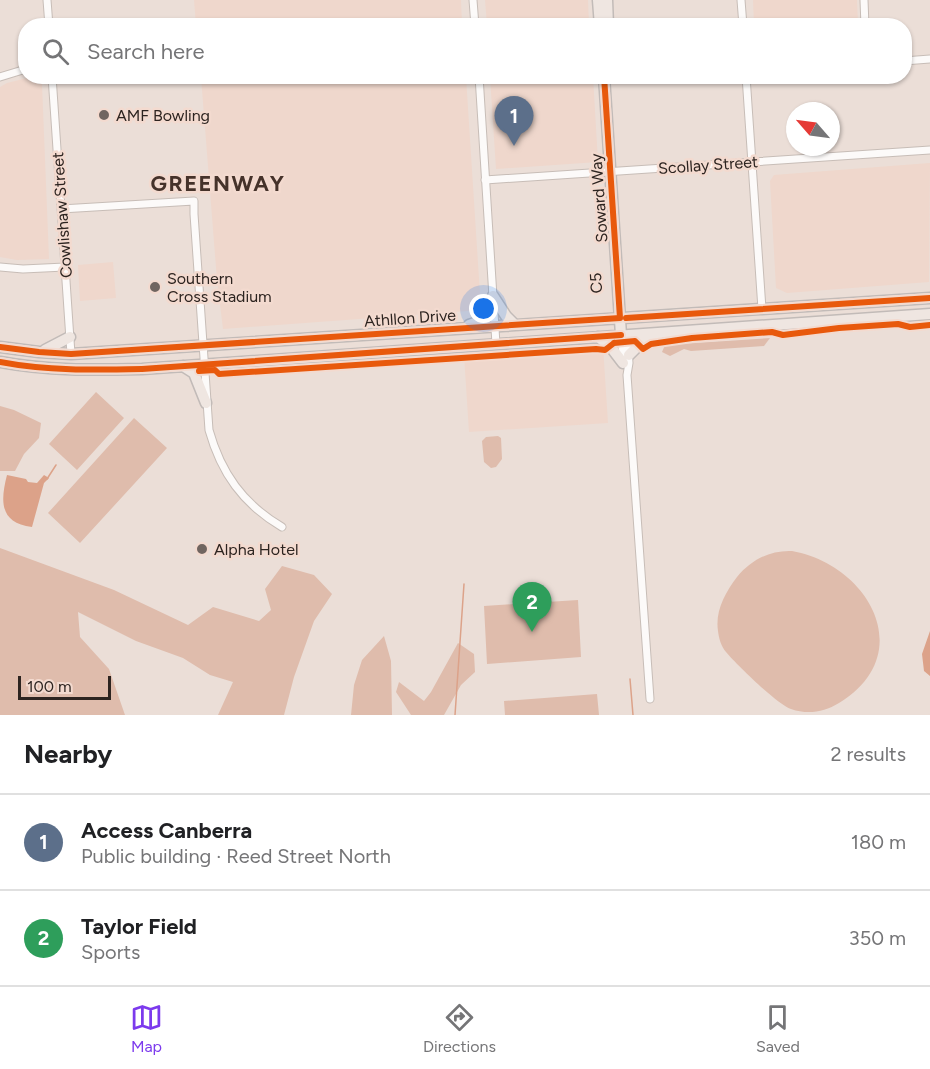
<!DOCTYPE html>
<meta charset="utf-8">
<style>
:root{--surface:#fff;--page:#f2f2f2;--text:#202124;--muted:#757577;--line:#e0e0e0;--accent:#7c3aed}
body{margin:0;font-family:Figtree,sans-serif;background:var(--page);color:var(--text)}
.compass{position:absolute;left:786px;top:102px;width:54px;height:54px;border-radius:50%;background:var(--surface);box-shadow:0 2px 4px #0004;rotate:298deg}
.scale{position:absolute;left:18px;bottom:15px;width:93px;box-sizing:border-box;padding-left:6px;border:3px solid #2d2420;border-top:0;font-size:16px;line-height:21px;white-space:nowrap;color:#2d2420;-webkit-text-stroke:4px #f3dacf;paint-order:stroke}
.you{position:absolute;left:484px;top:309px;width:21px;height:21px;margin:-15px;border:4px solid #fff;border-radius:50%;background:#1a73e8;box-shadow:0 0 0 9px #1a73e833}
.badge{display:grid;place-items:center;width:39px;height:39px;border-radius:50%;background:var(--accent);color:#fff;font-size:20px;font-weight:700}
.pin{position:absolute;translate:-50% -50px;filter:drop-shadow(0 2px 3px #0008)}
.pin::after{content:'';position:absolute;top:32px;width:21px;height:18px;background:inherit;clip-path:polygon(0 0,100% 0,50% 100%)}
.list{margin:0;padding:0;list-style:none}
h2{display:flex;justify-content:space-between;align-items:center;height:78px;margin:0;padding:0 24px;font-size:26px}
h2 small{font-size:20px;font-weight:400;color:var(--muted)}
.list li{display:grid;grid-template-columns:39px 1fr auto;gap:18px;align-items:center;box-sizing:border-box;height:96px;padding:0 24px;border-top:2px solid var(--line)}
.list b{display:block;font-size:22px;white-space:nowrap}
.list p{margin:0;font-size:20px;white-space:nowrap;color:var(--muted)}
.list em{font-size:20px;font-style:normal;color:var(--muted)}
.icon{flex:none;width:33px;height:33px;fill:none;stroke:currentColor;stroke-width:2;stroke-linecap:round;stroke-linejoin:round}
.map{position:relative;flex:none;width:930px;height:715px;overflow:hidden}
.search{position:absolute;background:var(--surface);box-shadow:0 2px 4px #0004;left:18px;right:18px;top:18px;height:66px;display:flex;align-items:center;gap:15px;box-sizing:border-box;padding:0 21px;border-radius:24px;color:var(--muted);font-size:22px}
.sheet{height:270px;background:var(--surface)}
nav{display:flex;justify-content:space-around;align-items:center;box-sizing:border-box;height:84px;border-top:2px solid var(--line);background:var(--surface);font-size:16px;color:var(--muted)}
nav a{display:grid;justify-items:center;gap:3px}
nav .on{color:var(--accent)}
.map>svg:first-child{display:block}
</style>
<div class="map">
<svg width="930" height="715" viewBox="0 0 930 715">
<rect width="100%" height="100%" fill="#ebded7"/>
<path fill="#efd7cc" d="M194 0H461L462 25H196Z
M485 0H588L589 25H487Z
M753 0H857L858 25H754Z
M31 77 38 84H42L49 259 17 260 0 257V87L7 83Z
M201 77H466L481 310 223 329 217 280Z
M490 77H593L598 162 496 169Z
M930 163 929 282 787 293 776 288 770 181 774 175Z
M113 262 116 298 80 301 78 265Z
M603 346 608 423 469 432 464 355Z"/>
<path fill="#dfbcac" d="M770 338 764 346 691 351 684 349 670 356 662 352 665 345Z
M96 392 124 418 77 470 49 444Z
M0 406 14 410 41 423 39 438 24 454 15 471H0Z
M134 418 167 448 80 543 48 513Z
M498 436 501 438 502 459 496 467 491 468 484 462 482 441 486 437Z
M0 548 114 590 188 625 213 607 259 621 271 610 265 589 282 566 314 575 332 594 314 621 294 677 284 715H218L233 682 210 675 183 658 136 641 78 612 80 637 109 669 125 715H0Z
M792 551C869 565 919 654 839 703 824 712 808 715 791 709 777 704 737 665 726 652 721 646 719 639 718 631 715 611 725 593 737 577 751 560 770 550 792 551Z
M578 600 581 657 487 664 484 606Z
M384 636 391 661 392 715H351L354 685 362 660Z
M458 643 474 654 475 672 461 685 444 715H411L396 692 399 682 424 701 431 692Z
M597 694 599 715H505L504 701Z"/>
<path fill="#dca289" d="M7 475 26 479 28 482 37 483 44 475 49 478 44 483 32 527C0 523 0 502 7 475Z
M930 631V676L924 671 922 654Z"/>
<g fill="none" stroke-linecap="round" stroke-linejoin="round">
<path stroke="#dca289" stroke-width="1.5" d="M47 479 56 465
M630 679 633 715
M455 715 464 584"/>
<defs>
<path id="street" d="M47 0 49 26
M473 0 475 26
M741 0 743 26
M864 0 865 26
M904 61 930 59
M52 76 71 354
M479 76 496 344
M746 76 762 309
M0 77 26 69
M485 180 930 150
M61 209 194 201V214L209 430C221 473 243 504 282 527
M0 267 23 269 65 267
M621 335 623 361
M627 335 629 363 627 375 650 699"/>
<path id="primary" d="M598 0 600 26
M607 0 608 26
M604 76 621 335
M493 296 506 316 515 325
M469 325C487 319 491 315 493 296
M598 337 610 346 623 363
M0 347 39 352 71 354 930 298
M45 350 70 337
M629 355 639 345 658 335
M0 362C47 371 94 370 142 369L930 314
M183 366 194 373 206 403"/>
</defs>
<use href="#street" stroke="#c7bdb7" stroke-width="9"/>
<use href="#primary" stroke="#c2bbb8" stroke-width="13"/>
<use href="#street" stroke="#fcfaf9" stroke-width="7"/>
<use href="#primary" stroke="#efe6e1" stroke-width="10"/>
<defs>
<path id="cycleway" d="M626 318 930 298
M614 343 635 341 643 349 651 344 692 338 772 332 783 335 839 328 898 324 910 327 930 325
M0 347 39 352 71 354 620 318 604 76
M0 362C47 371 94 370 142 369L621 335
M199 371 215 370 219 374 596 349 605 350 614 343"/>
</defs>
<use href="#cycleway" stroke="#f3dacf" stroke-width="10"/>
<use href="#cycleway" stroke="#e8590c" stroke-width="6"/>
</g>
<g fill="#706560" stroke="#f3dacf" stroke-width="2">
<circle cx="104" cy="115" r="6"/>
<circle cx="155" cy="287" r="6"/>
<circle cx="202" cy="549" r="6"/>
</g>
<g text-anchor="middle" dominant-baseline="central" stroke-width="5" stroke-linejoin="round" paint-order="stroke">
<g font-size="16" fill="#2d2420" stroke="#f3dacf" text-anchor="start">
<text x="116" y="115">AMF Bowling</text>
<text x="167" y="278">Southern<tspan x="167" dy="18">Cross Stadium</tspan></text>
<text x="214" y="549">Alpha Hotel</text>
</g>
<g font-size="16" fill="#2d2420" stroke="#f3dacf">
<text transform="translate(708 165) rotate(-4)">Scollay Street</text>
<text transform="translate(599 198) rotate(-94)">Soward Way</text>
<text transform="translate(62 215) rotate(-94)">Cowlishaw Street</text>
<text transform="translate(596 283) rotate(-94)">C5</text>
<text transform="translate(410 318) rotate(-4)">Athllon Drive</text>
</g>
<g font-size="22" font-weight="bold" letter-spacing="1.5" fill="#45322a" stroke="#f3dacf">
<text x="218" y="183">GREENWAY</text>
</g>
</g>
</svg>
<svg class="compass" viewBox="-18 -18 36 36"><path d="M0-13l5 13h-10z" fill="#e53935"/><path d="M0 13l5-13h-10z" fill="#757577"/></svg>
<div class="scale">100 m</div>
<div class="you"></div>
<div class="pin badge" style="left:514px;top:146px;background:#5c6f8a">1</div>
<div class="pin badge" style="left:532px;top:632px;background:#2e9e5b">2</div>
<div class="search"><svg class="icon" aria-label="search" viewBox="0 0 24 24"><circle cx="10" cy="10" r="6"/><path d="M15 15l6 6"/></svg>Search here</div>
</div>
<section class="sheet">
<h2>Nearby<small>2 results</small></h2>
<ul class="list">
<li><span class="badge" style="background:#5c6f8a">1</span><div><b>Access Canberra</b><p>Public building · Reed Street North</p></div><em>180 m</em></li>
<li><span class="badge" style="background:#2e9e5b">2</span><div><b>Taylor Field</b><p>Sports</p></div><em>350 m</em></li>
</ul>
</section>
<nav>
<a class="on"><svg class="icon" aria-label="map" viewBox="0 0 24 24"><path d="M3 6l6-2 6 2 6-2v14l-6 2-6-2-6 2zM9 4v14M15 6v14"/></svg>Map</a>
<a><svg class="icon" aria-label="directions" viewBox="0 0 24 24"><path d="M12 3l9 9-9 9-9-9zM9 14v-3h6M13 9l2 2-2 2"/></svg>Directions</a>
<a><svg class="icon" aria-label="saved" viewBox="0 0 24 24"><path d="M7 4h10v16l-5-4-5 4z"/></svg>Saved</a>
</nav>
